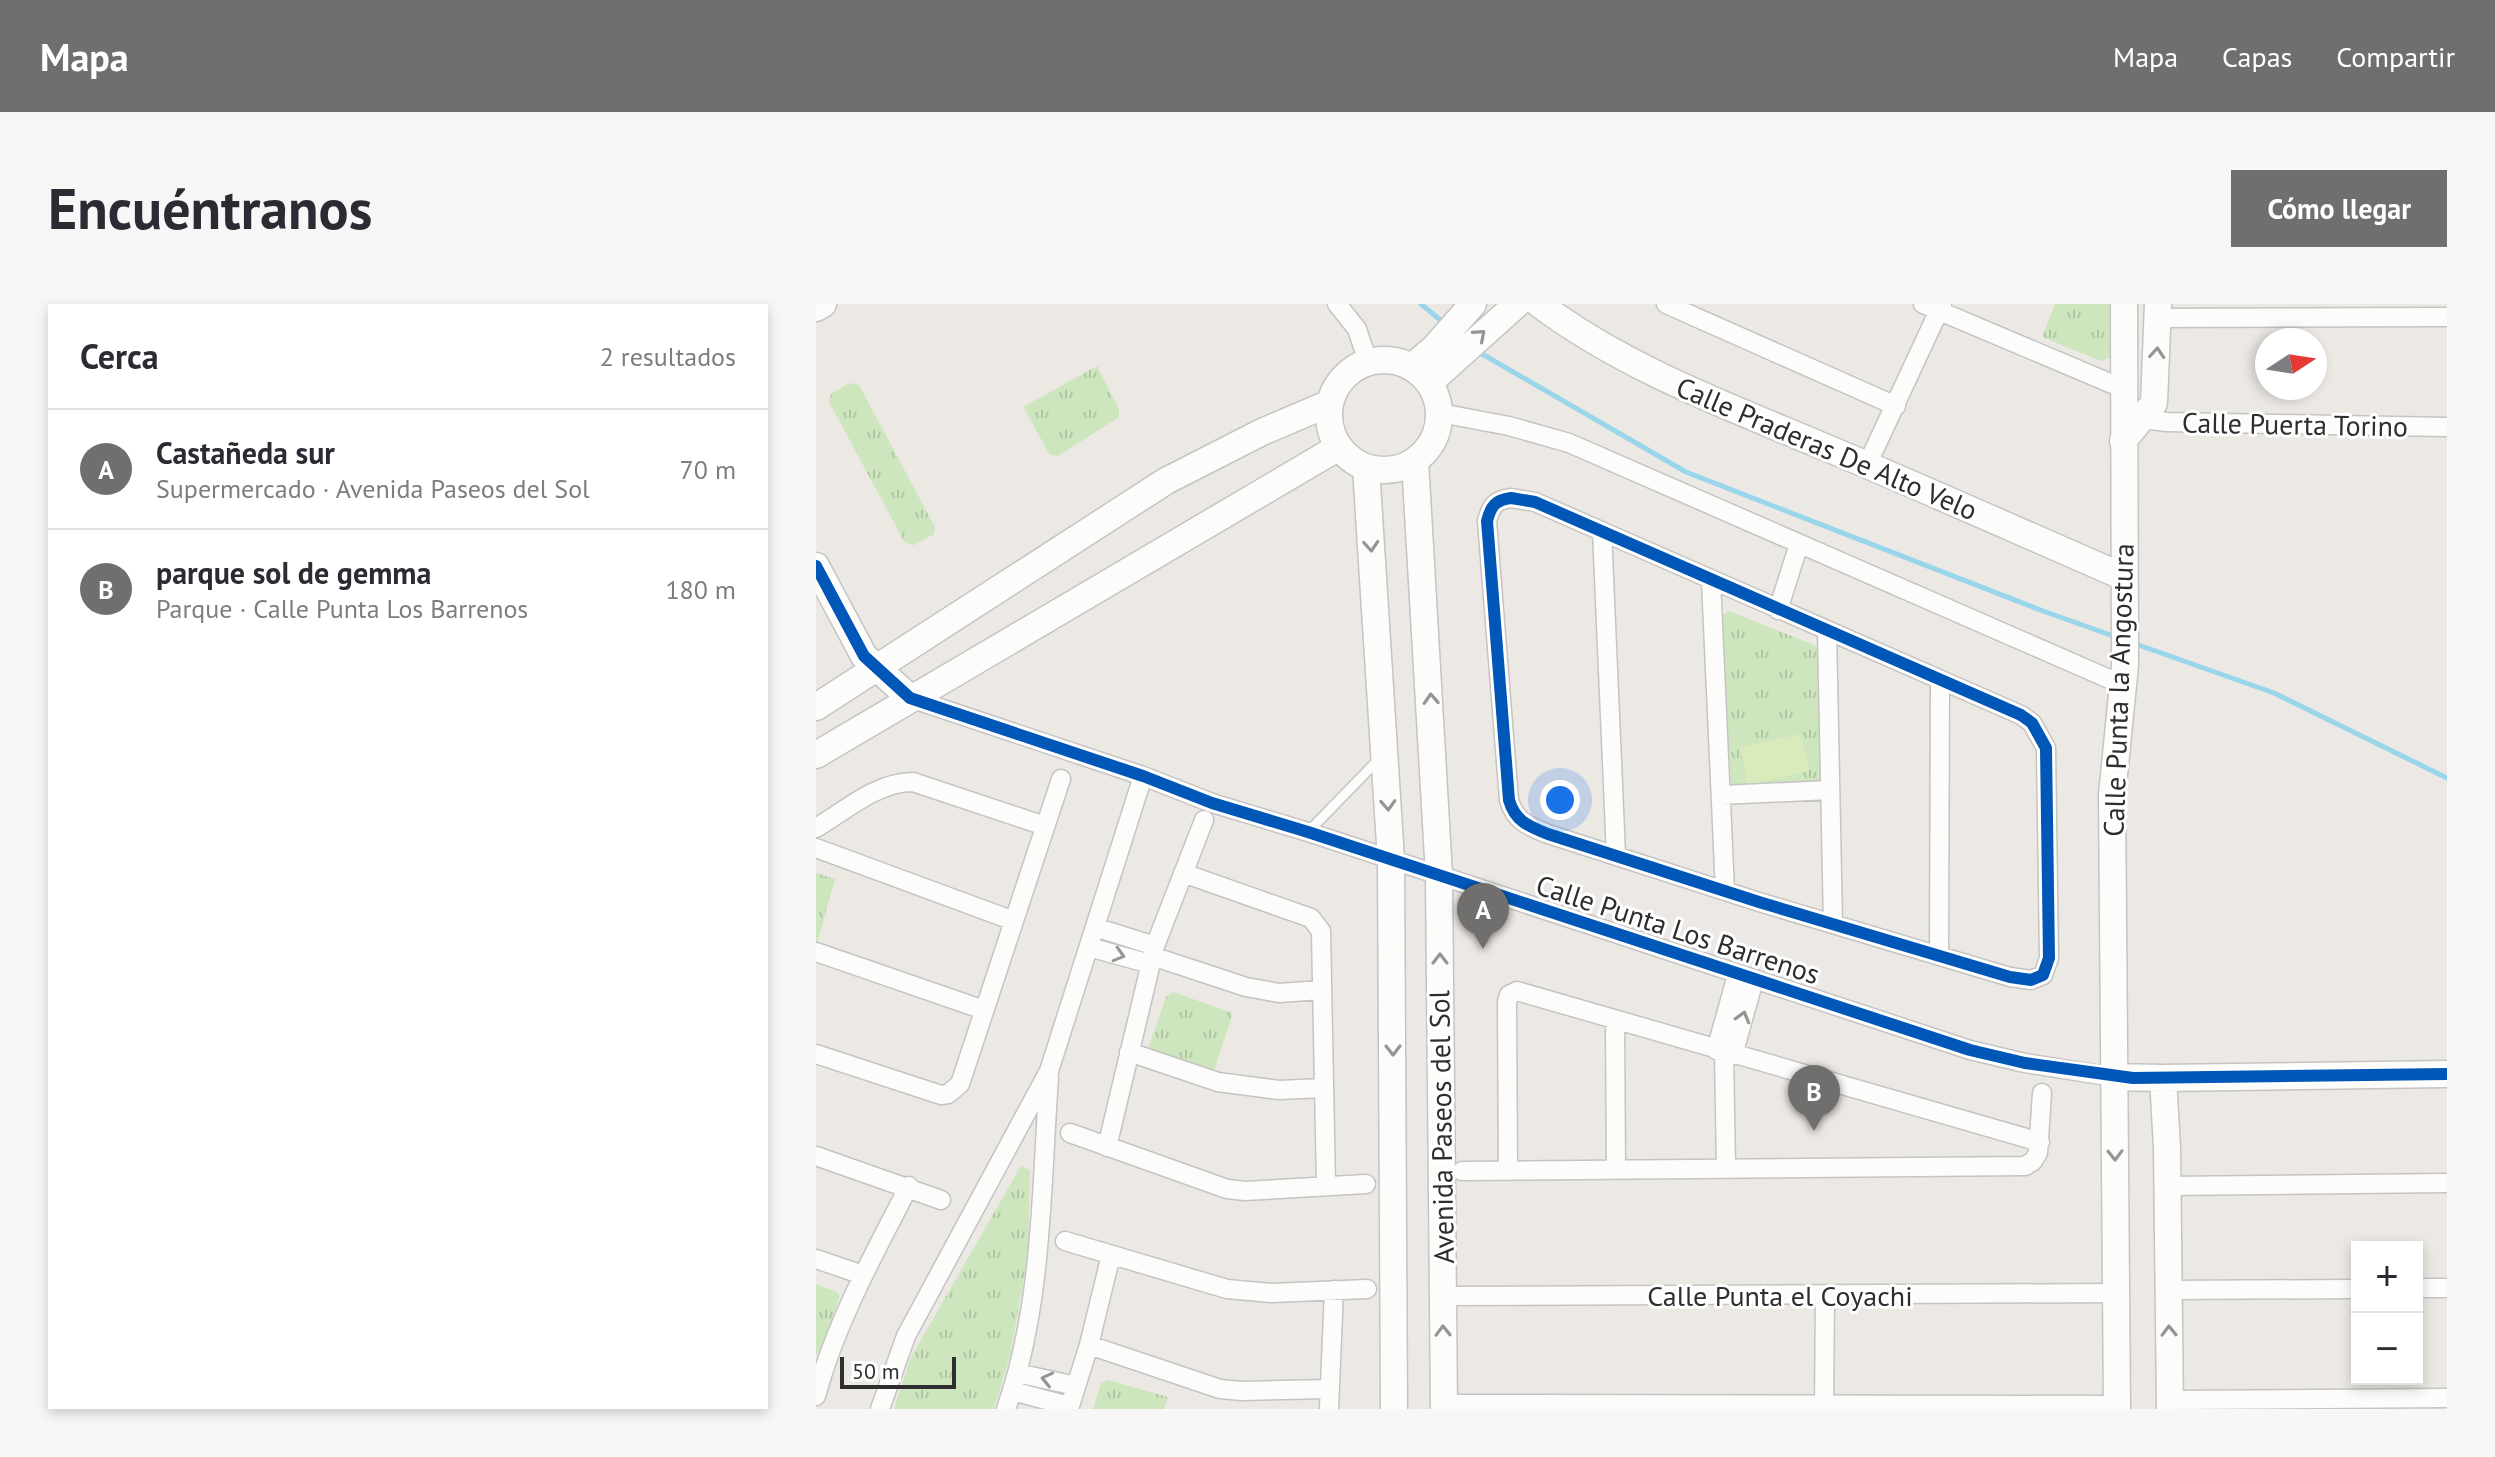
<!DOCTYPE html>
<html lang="es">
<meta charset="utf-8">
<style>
:root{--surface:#fff;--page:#f7f7f7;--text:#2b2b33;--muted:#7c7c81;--line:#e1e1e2;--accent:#706f6e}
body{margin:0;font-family:"PT Sans",sans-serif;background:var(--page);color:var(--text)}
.controls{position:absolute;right:24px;bottom:24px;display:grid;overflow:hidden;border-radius:0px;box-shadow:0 4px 12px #0003}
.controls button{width:72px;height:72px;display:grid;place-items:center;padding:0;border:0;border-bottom:2px solid var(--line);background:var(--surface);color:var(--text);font:40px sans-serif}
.compass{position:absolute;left:1439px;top:24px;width:72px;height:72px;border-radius:50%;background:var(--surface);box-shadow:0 4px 12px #0003;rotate:78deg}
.scale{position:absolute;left:24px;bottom:20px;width:116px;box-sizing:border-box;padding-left:8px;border:4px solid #2e2e2e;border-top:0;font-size:22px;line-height:28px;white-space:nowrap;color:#2e2e2e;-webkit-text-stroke:6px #fff;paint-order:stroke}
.you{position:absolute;left:744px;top:496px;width:28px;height:28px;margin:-20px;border:6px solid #fff;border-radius:50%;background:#1a73e8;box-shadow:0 0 0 12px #1a73e833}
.badge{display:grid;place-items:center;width:52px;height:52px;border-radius:50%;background:var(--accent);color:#fff;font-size:26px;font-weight:700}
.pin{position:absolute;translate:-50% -66px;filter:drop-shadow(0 2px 4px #0008)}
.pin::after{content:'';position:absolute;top:42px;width:28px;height:24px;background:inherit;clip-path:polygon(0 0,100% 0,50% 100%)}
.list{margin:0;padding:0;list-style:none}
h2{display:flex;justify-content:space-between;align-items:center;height:104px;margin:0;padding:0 32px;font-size:34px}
h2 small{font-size:26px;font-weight:400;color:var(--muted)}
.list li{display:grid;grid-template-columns:52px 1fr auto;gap:24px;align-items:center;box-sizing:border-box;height:120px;padding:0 32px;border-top:2px solid var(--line)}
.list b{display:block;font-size:30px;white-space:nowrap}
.list p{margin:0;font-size:26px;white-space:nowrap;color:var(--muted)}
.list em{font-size:26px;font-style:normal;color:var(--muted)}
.map{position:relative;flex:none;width:1631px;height:1105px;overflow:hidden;border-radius:0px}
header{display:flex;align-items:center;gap:48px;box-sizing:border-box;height:112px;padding:0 40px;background:var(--accent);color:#fff}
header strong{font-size:38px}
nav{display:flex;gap:44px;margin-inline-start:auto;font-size:28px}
.intro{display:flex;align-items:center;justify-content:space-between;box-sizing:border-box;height:192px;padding:0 48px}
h1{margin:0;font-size:56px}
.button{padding:20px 36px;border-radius:0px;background:var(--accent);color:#fff;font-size:28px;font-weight:700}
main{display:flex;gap:48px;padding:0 48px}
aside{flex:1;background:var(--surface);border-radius:0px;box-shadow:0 4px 12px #0003}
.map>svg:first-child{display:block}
</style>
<header>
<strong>Mapa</strong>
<nav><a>Mapa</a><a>Capas</a><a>Compartir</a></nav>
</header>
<div class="intro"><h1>Encuéntranos</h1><a class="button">Cómo llegar</a></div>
<main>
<aside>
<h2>Cerca<small>2 resultados</small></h2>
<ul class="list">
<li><span class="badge">A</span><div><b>Castañeda sur</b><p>Supermercado · Avenida Paseos del Sol</p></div><em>70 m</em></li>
<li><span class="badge">B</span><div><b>parque sol de gemma</b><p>Parque · Calle Punta Los Barrenos</p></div><em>180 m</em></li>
</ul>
</aside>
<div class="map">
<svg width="1631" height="1105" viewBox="0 0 1631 1105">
<defs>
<pattern id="park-tufts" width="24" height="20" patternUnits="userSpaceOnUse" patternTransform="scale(2)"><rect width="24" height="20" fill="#cee6be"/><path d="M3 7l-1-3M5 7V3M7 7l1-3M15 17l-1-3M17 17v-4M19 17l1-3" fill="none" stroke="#b1c6a4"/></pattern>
</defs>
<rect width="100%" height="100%" fill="#ece8e4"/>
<path fill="url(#park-tufts)" d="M1239 0H1296L1297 52 1285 57 1226 33Z
M281 62 303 105V113L242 152 234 151 207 103Z
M33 79 43 81 119 223 118 230 98 241 89 239 13 98 15 90Z
M913 307 998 341 1002 346 1004 475 998 482 921 486 915 481 905 312Z
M0 569 19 575 0 643Z
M357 688 417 709 396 772 332 745 350 693Z
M205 862 214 866 212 951 194 1052 178 1105H78L95 1053Z
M0 980 21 988 24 992 5 1047 0 1051Z
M292 1076 352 1093 348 1105H277L285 1079Z"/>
<path fill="#d9eabb" d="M985 430 993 467 932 481 924 443Z"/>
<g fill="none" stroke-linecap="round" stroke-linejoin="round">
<path stroke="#99d6ec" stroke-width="5" d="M605 0 629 20
M661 47 870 168 1227 307 1300 333
M1317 339 1458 389 1631 474"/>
<defs>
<path id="lane" d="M492 528 565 453"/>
<path id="street" d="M521 0 541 25 552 58
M850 0 1080 102
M1107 0 1308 85
M1343 14 1631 13
M624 109 693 122 753 139 1307 381
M1318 114 1351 118 1631 123
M1051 161 1126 0
M695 194 719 198 1205 411 1216 419 1230 444 1233 654 1227 671 1215 676 1194 673 943 598 732 530C712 522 699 517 693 496L671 217C675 202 679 196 695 194Z
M786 227 800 551
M895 276 909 587
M962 306 983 240
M1011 327 1017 620
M94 394 327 472 396 499 492 528 1154 746 1209 759 1297 773
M905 491 1014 486
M0 524C30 506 61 478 97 478L229 522
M0 544 198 617
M367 569 495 614 505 627 510 882
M279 623 339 642
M273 643 334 660
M0 648 168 706
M1123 651 1124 376
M336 652 430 683 463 689 505 686
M799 717 800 866
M900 746 921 671
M313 748 402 778 463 786 507 784
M908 748 910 865
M0 750 125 791 132 790 144 780 245 475
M917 751 938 676
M254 829 411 885 429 887 550 880
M291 843 339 642 388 516
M0 852 125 896
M646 867 1209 862 1217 857 1222 849 1226 789
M692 867 691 698 693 691 701 687 1224 838
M1351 882 1631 879
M249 937 411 985 456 989 551 985
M0 955 47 971
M1601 984H1631
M1353 986 1541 985
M627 992 1301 989
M273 1041 404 1085 426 1087 513 1085
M201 1069 260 1082
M196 1087 253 1102
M0 1092C20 1018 58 950 93 882
M1354 1096 1631 1094
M628 1100 1301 1101
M64 1105 90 1032 233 767 327 472
M190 1105C227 1000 225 883 233 774
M253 1105 273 1041 295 951
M513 1105 518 986
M1008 1105 1009 991"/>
<path id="secondary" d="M723 0C810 65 912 102 1011 144 1111 186 1209 230 1308 273
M0 4 7 0
M513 111a55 55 0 1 1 110 0a55 55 0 1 1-110 0Z
M596 63 618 44 657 0
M613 79 701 0
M1307 137 1338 99 1342 0
M599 157 623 571 628 1105
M550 164 575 556 578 1105
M0 262 48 352 94 394
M0 403 350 177 446 128 514 99
M0 451 523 143
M1297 773 1347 774 1631 770
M1347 774 1351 843 1354 1105
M1301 1105 1296 491 1309 361 1308 0"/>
</defs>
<use href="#lane" stroke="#c5c4c5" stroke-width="12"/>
<use href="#street" stroke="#c5c4c5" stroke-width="21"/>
<use href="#secondary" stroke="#c5c4c5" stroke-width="29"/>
<use href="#lane" stroke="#fcfcfb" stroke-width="9"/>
<use href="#street" stroke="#fcfcfb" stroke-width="18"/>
<use href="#secondary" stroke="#fcfcfb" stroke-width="26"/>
<defs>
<path id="cycleway" d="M695 194 719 198 1205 411 1216 419 1230 444 1233 654 1227 671 1215 676 1194 673 943 598 732 530C712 522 699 517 693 496L671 217C675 202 679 196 695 194Z
M0 262 48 352 94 394 327 472 396 499 492 528 1154 746 1209 759 1317 774 1631 770"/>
</defs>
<use href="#cycleway" stroke="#fff" stroke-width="17"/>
<use href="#cycleway" stroke="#0057b8" stroke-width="12"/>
</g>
<defs><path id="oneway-chevron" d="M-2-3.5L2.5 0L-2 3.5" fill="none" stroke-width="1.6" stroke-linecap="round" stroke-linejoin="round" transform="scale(2)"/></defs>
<g stroke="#959594">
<use href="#oneway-chevron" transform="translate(664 31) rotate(-41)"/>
<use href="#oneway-chevron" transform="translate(1341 49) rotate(-86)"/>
<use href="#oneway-chevron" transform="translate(555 242) rotate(86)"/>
<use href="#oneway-chevron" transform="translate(615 395) rotate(-93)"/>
<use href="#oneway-chevron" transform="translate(572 501) rotate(87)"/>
<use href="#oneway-chevron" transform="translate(303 651) rotate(16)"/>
<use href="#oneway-chevron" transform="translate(624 655) rotate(-90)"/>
<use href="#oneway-chevron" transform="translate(927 713) rotate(-74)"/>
<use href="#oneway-chevron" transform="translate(577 746) rotate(90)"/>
<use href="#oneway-chevron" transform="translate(1299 851) rotate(89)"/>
<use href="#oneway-chevron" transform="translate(627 1027) rotate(-91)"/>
<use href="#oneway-chevron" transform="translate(1353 1027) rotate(-91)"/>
<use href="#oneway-chevron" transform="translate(231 1075) rotate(-167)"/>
</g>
<g text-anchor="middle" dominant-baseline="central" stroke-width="6" stroke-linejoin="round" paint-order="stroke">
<g font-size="28" fill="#2e2e2e" stroke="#fff">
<text transform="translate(1479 120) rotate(1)">Calle Puerta Torino</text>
<text transform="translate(1011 144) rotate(23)">Calle Praderas De Alto Velo</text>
<text transform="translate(1302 386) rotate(-88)">Calle Punta la Angostura</text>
<text transform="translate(862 625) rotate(18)">Calle Punta Los Barrenos</text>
<text transform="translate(625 823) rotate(-91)">Avenida Paseos del Sol</text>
<text x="964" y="991">Calle Punta el Coyachi</text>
</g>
</g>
</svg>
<div class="controls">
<button>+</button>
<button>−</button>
</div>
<svg class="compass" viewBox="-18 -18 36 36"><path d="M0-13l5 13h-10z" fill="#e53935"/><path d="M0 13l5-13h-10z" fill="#7c7c81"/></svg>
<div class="scale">50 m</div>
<div class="you"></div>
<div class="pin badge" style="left:667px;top:645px">A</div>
<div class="pin badge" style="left:998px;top:827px">B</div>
</div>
</main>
